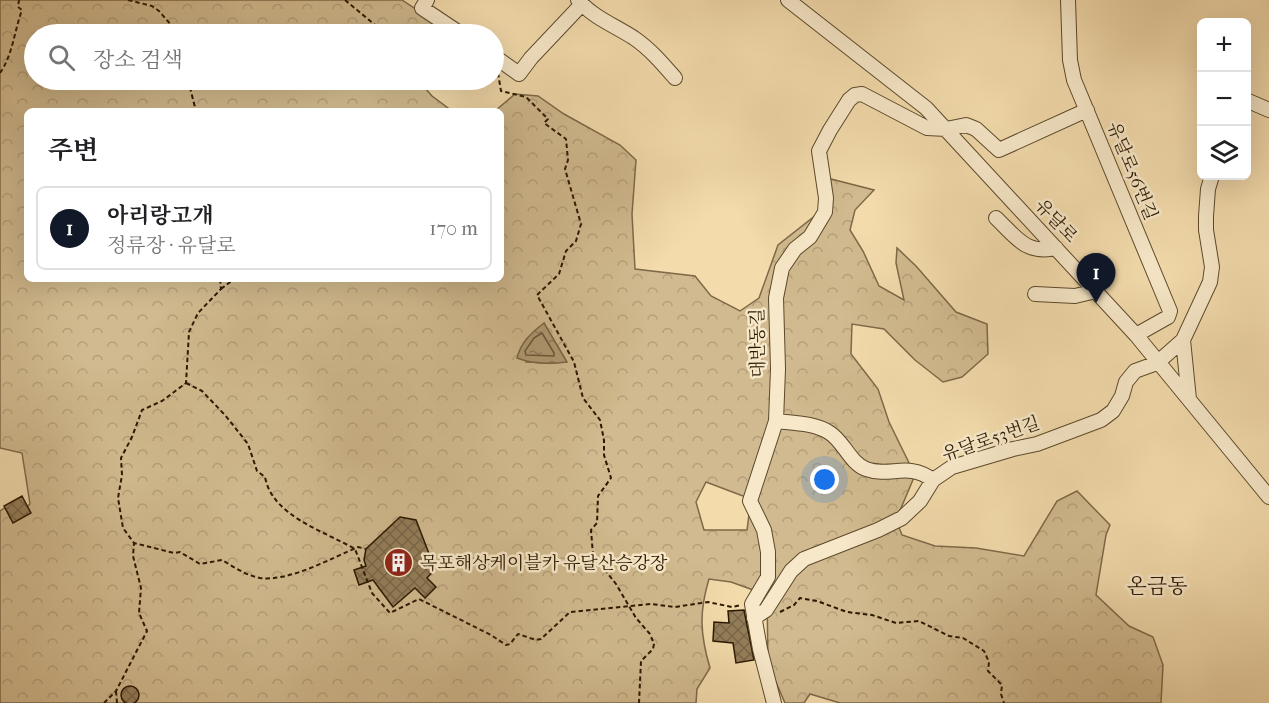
<!DOCTYPE html>
<html lang="ko">
<meta charset="utf-8">
<style>
:root{--surface:#fff;--page:#f6f6f6;--text:#202124;--muted:#757577;--line:#e0e0e0;--accent:#111827}
body{margin:0;font-family:"IM FELL French Canon","Noto Serif KR",serif;background:var(--page);color:var(--text)}
.controls{position:absolute;right:18px;top:18px;display:grid;overflow:hidden;border-radius:9px;box-shadow:0 6px 24px #0002}
.controls button{width:54px;height:54px;display:grid;place-items:center;padding:0;border:0;border-bottom:2px solid var(--line);background:var(--surface);color:var(--text);font:30px sans-serif}
.you{position:absolute;left:825px;top:480px;width:21px;height:21px;margin:-15px;border:4px solid #fff;border-radius:50%;background:#1a73e8;box-shadow:0 0 0 9px #1a73e833}
.badge{display:grid;place-items:center;width:39px;height:39px;border-radius:50%;background:var(--accent);color:#fff;font-size:20px;font-weight:700}
.pin{position:absolute;translate:-50% -50px;filter:drop-shadow(0 2px 3px #0008)}
.pin::after{content:'';position:absolute;top:32px;width:21px;height:18px;background:inherit;clip-path:polygon(0 0,100% 0,50% 100%)}
.list{margin:0;padding:0;list-style:none}
h2{display:flex;justify-content:space-between;align-items:center;height:78px;margin:0;padding:0 24px;font-size:26px}
h2 small{font-size:20px;font-weight:400;color:var(--muted)}
.list li{display:grid;grid-template-columns:39px 1fr auto;gap:18px;align-items:center;box-sizing:border-box;height:84px;margin:0 12px 12px;padding:0 12px;border:2px solid var(--line);border-radius:9px}
.list b{display:block;font-size:22px;white-space:nowrap}
.list p{margin:0;font-size:20px;white-space:nowrap;color:var(--muted)}
.list em{font-size:20px;font-style:normal;color:var(--muted)}
.icon{flex:none;width:33px;height:33px;fill:none;stroke:currentColor;stroke-width:2;stroke-linecap:round;stroke-linejoin:round}
.map{position:relative;flex:none;width:1269px;height:703px;overflow:hidden}
.search{position:absolute;background:var(--surface);box-shadow:0 6px 24px #0002;left:24px;top:24px;width:480px;height:66px;display:flex;align-items:center;gap:15px;box-sizing:border-box;padding:0 21px;border-radius:33px;color:var(--muted);font-size:22px}
.panel{position:absolute;background:var(--surface);box-shadow:0 6px 24px #0002;left:24px;top:108px;width:480px;height:174px;border-radius:9px}
.map>svg:first-child{display:block}
</style>
<div class="map">
<svg width="1269" height="703" viewBox="0 0 1269 703">
<defs>
<pattern id="forest-crowns" width="20" height="18" patternUnits="userSpaceOnUse" patternTransform="scale(1.5)"><rect width="20" height="18" fill="#d1ba8f"/><path d="M2 6a3 3 0 1 1 6 0M12 15a3 3 0 1 1 6 0" fill="none" stroke="#b49f7a"/></pattern>
<pattern id="water-ripples" width="26" height="14" patternUnits="userSpaceOnUse" patternTransform="scale(1.5)"><rect width="26" height="14" fill="#af9972"/><path d="M2 4q2-2 4 0t4 0M15 11q2-2 4 0t4 0" fill="none" stroke="#8f7c5b"/></pattern>
<pattern id="building-cross-hatch" width="8" height="8" patternUnits="userSpaceOnUse" patternTransform="scale(1.5)"><rect width="8" height="8" fill="#937d59"/><path d="M0 0l8 8M0 8l8-8" fill="none" stroke="#786547"/></pattern>
</defs>
<rect width="100%" height="100%" fill="#f3dbac"/>
<filter id="stains"><feTurbulence type="fractalNoise" baseFrequency=".00333" numOctaves="4"/><feColorMatrix values="0 0 0 0 .2 0 0 0 0 .09 0 0 0 0 .02 0 0 0 .5 -.17"/></filter>
<radialGradient id="worn" r=".72"><stop offset=".6" stop-color="#630" stop-opacity="0"/><stop offset="1" stop-color="#630" stop-opacity=".3"/></radialGradient>
<path fill="url(#forest-crowns)" stroke="#7e6948" stroke-width="1.5" fill-rule="evenodd" d="M0 0H402L453 34H34V80H418L432 96 452 111H27V279H501V111H495L515 94 538 96 564 114 620 145 636 160 632 214 635 269 695 276 711 296 740 311 759 298 778 245 821 211 827 178 874 190 855 210 850 230 863 251 879 286 904 300 896 263 897 248 916 266 956 312 987 324 988 354 962 377 943 382 915 360 884 329 852 324 851 354 878 389 889 422 915 475 896 520 902 535 935 546 976 548 1024 556 1057 501 1077 491 1110 525 1106 535 1096 595 1129 626 1153 637 1163 665 1161 703H840L810 694 804 703H785L768 664 767 595 731 582 709 579C699 612 700 634 710 668L697 689 696 703H0V511L6 507 20 512 30 504 22 453 0 448ZM544 324 554 363 526 362ZM706 482 751 499 747 530H704L696 502Z"/>
<path fill="url(#water-ripples)" stroke="#7a6544" stroke-width="1.5" d="M544 323 567 362C551 364 532 364 517 358 521 342 531 333 544 323Z"/>
<g fill="none" stroke-linecap="round" stroke-linejoin="round">
<path stroke="#6c5839" stroke-width="1.5" d="M542 333 554 353V356L526 355 525 351 534 338Z"/>
</g>
<path fill="url(#building-cross-hatch)" stroke="#2a1800" stroke-width="1.5" d="M22 496 31 513 13 523 4 506Z
M400 517 416 520 435 569 427 578 436 587 425 598 415 588 393 607 373 580 359 585 354 570 366 566 364 560 366 549Z
M744 610 754 660 736 663 733 643 713 641 714 622 729 623 728 611Z
M121 695a9 9 0 1 1 18 0a9 9 0 1 1-18 0Z"/>
<g fill="none" stroke-linecap="round" stroke-linejoin="round">
<defs>
<path id="minor" d="M427 0 422 8 461 34
M578 0C594 18 614 25 634 38 650 49 662 63 675 78
M788 0 926 108 1136 335 1269 497
M1068 0 1070 60 1074 80 1170 311 1168 317 1136 335
M494 56 519 74 531 58 582 4
M1246 100 1269 110
M996 218C1016 237 1026 255 1056 248
M1035 294 1075 296 1096 291
M1183 340 1189 399
M776 421C793 423 815 423 830 433 844 442 850 463 866 469 891 478 907 461 933 480
M754 618 766 610 791 571 804 559 878 530 902 518 920 501 933 480 952 467 1013 449 1037 444 1101 420 1113 411 1122 396 1126 382 1135 371 1157 363 1183 340 1210 282 1212 267 1206 230V216L1208 189 1212 176
M774 703 760 649 752 604 768 577V552L764 530 750 501 776 421 778 369 776 298 782 268 795 249 810 237 825 212 826 198 819 151 830 130 849 100 855 95 862 94 927 128 946 129 966 125 976 129 999 150 1087 110"/>
</defs>
<use href="#minor" stroke="#5c492b" stroke-width="16"/>
<path stroke="#2a1800" stroke-width="2" stroke-dasharray="4.5 3" stroke-linecap="butt" d="M128 0 152 6 159 11 179 34
M345 0 386 34
M419 34 433 32
M0 73C13 54 14 32 22 10L18 7 19 0
M498 73 501 91 526 97 548 119 544 123 566 139 568 160 565 169 581 224 576 241 566 251 559 274 537 295 574 362 583 398 600 420 604 440V455L611 478 598 496 597 523 591 530 593 555 616 584 636 618 650 634 654 644 653 649 641 661 639 703
M188 80 196 111
M220 279 221 289 198 313 189 332 186 383 162 401 142 410 132 437 121 458 122 475 118 498 123 528 134 543 174 553 180 552 200 564 222 560C234 567 245 575 260 578 289 582 332 558 358 547L366 549
M221 289 234 279
M186 383 202 391 225 415 248 444 257 471 265 477C272 516 324 531 355 549L372 593 390 613 419 599 491 635 506 645 510 644 518 634 536 640 541 639 570 612 651 604 675 607 708 602 732 607 741 605
M780 612 794 605 800 598 817 601 847 612 872 615 896 623 919 621 949 636 963 638 984 651 989 662 988 671 1002 685 1001 694 1004 703
M116 691 117 703
M104 703 116 691 147 631 139 613 141 588 133 556 134 543"/>
<use href="#minor" stroke="#f7e8c9" stroke-width="14"/>
</g>
<defs>
<symbol id="building-disc" viewBox="-11 -11 22 22"><circle r="9.5" fill="#8f2418" stroke="#f7e8c9"/><path d="M-4-6H4V6H1V3H-1V6H-4ZM-2.5-4.3h1.7v1.8h-1.7ZM.8-4.3h1.7v1.8H.8ZM-2.5-1h1.7V.8h-1.7ZM.8-1h1.7V.8H.8Z" fill="#fff"/></symbol>
</defs>
<g fill-rule="evenodd">
<use href="#building-disc" x="382" y="546" width="33" height="33"/>
</g>
<g text-anchor="middle" dominant-baseline="central" stroke-width="5" stroke-linejoin="round" paint-order="stroke">
<g font-size="18" fill="#2a1800" stroke="#f7e8c9">
<text transform="translate(1132 171) rotate(68)">유달로56번길</text>
<text transform="translate(1056 221) rotate(47)">유달로</text>
<text transform="translate(758 343) rotate(-91)">대반동길</text>
<text transform="translate(991 439) rotate(-19)">유달로53번길</text>
</g>
<g font-size="18" fill="#2a1800" stroke="#f7e8c9" text-anchor="start">
<text x="420" y="563">목포해상케이블카 유달산승강장</text>
</g>
<g font-size="21" fill="#2a1800" stroke="#f7e8c9">
<text x="1157" y="586">온금동</text>
</g>
</g>
<rect width="100%" height="100%" filter="url(#stains)"/>
<rect width="100%" height="100%" fill="url(#worn)"/>
</svg>
<div class="controls">
<button>+</button>
<button>−</button>
<button><svg class="icon" aria-label="layers" viewBox="0 0 24 24"><path d="M12 4l9 5-9 5-9-5zM3 14l9 5 9-5"/></svg></button>
</div>
<div class="you"></div>
<div class="pin badge" style="left:1096px;top:303px">1</div>
<div class="search"><svg class="icon" aria-label="search" viewBox="0 0 24 24"><circle cx="10" cy="10" r="6"/><path d="M15 15l6 6"/></svg>장소 검색</div>
<section class="panel">
<h2>주변<small></small></h2>
<ul class="list">
<li><span class="badge">1</span><div><b>아리랑고개</b><p>정류장 · 유달로</p></div><em>170 m</em></li>
</ul>
</section>
</div>
